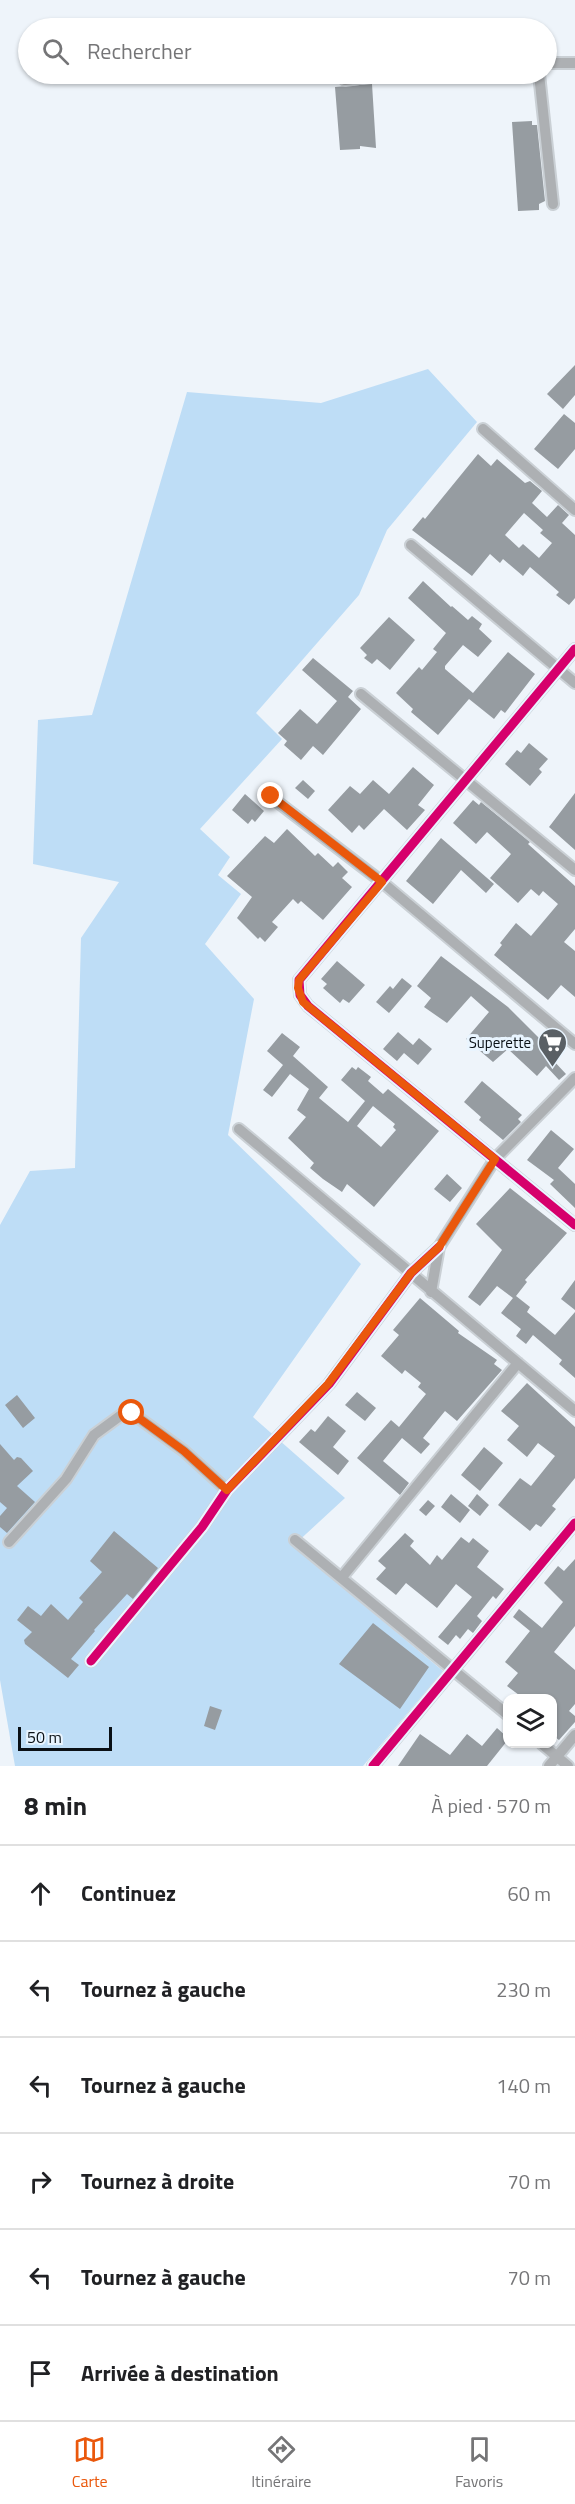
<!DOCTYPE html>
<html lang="fr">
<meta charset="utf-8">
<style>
:root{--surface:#fff;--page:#f2f2f2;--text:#202124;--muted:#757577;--line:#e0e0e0;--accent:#ea580c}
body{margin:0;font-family:"Titillium Web",sans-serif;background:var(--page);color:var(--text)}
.controls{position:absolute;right:18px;bottom:18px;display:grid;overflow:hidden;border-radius:12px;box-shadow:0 2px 4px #0004}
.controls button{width:54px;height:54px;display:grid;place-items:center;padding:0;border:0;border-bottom:2px solid var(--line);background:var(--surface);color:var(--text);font:30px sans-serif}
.scale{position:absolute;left:18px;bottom:15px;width:94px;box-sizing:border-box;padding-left:6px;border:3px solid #0a1015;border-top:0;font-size:16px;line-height:21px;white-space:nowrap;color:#0a1015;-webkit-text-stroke:4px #e9f5ff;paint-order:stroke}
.stop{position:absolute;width:18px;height:18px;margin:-14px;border:4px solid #ea580c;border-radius:50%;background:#fff}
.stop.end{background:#ea580c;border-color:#fff;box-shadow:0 2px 6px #0008}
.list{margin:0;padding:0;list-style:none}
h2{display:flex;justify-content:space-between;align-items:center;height:78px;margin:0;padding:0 24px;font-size:26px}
h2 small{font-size:20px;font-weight:400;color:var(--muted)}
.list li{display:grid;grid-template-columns:39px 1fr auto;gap:18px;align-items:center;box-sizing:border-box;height:96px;padding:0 24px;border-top:2px solid var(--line)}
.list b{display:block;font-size:22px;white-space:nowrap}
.list em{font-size:20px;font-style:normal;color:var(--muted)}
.icon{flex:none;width:33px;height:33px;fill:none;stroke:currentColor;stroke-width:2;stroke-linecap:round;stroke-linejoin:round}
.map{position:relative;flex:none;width:575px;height:1766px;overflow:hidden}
.search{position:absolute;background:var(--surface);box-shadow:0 2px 4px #0004;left:18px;right:18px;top:18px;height:66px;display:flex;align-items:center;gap:15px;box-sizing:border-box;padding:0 21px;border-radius:33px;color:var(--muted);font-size:22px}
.sheet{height:654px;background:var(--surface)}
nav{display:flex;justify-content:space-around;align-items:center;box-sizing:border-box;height:84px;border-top:2px solid var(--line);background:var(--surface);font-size:16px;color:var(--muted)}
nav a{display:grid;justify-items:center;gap:3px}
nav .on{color:var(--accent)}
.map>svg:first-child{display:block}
</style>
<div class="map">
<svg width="575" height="1766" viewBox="0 0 575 1766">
<rect width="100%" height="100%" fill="#eef4fa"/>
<path fill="#beddf6" d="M428 369 477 422 387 530 359 595 256 713 282 739 200 829 230 857 218 875 241 894 205 944 254 999 228 1135 361 1264 253 1417 345 1498 293 1546 443 1671 363 1766H15L0 1680V1225L30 1171 75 1168 81 938 119 882 33 864 38 720 92 715 187 392 321 403Z"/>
<path fill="#969ca1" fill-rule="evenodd" d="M372 84 376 148 360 146V149L340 150 335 87Z
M532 121V125H537L545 201 539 204V210L518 211 512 122Z
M575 365V395L563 409 547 394Z
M564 414 575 423V449L558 469 534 449Z
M478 454 491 466 497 459 525 483 530 481 542 491 532 503 547 517 558 505 569 515 562 523 575 535V598L569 605 556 595 559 592 530 567 523 576 503 559 500 563 490 554 472 576 412 530 423 517 425 519ZM524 513 543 530 540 533 552 543 539 558 523 544 519 548 505 535Z
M423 581 451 607 452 606 468 620 472 616 482 624 479 629 492 641 478 657 463 645 445 666V669L473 693 508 652 535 674 505 713 501 710 494 719 469 699 438 735 411 712 413 709 396 693 419 667 422 670 437 652 433 649 446 633 408 598Z
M389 617 415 640 390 670 377 659 372 664 364 658 367 655 360 648Z
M313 658 353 691 348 697 361 709 323 755 313 746 301 760 284 745 287 741 278 733 300 709 317 724 337 701 302 670Z
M529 743 548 759 539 769 542 772 530 786 505 764 517 750 521 753Z
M413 767 434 785 418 805 425 810 407 830 384 809 364 830 359 825 352 833 328 810 350 786 360 794 373 780 389 794Z
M303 780 315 791 308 799 295 788Z
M575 793V850L549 827Z
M245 794 264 811 255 822 252 819 248 824 232 810Z
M473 800 479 805 481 802 530 842 528 844 575 886V929L564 942 575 951V997L561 985 548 1000 494 955 502 945 500 943 516 923 531 936 558 904 543 891 539 896 531 889 518 903 490 878 511 854 487 832 476 844 453 823Z
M287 829 315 856 318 853 333 867 338 862 348 872 342 878 352 887 323 920 301 901 298 904 293 899 272 922 278 927 265 942 260 937 258 939 237 918 252 897 227 876 265 836 274 843Z
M441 838 494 884 486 893 461 870 433 904 406 881Z
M441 956 508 1007 541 1040 546 1035 561 1050 552 1059 566 1074 559 1080 546 1066 537 1076 508 1049 493 1062 466 1039 489 1012 471 996 447 1023 424 1007 431 998 417 986Z
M337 961 365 985 349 1003 343 999 340 1003 323 988 327 984 321 979Z
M402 978 412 986 389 1013 376 1002 390 986 393 989Z
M398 1032 413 1045 419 1038 432 1049 418 1065 404 1053 397 1061 383 1049Z
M282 1033 300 1047 293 1056 328 1087 319 1098 348 1122 365 1101 341 1080 352 1067 356 1070 358 1067 371 1077 368 1081 383 1094 388 1089 439 1131 374 1207 347 1184 342 1192 323 1179 310 1168 314 1163 288 1138 306 1117 297 1110 309 1089 290 1074 272 1097 263 1090 283 1065 267 1051ZM373 1106 395 1124 393 1127 396 1130 381 1147 357 1126Z
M482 1081 522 1115 518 1119 521 1122 503 1140 479 1120 481 1117 464 1102Z
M551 1130 574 1149 558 1168 575 1184V1208L550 1184 554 1180 527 1160Z
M447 1174 462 1188 450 1202 434 1189Z
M510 1188 567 1233 525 1280 527 1282 516 1296 530 1307 527 1312 555 1335 575 1312V1378L559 1364 562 1360 533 1335 526 1344 516 1336 521 1329 501 1313 513 1298 497 1286 480 1306 468 1297 502 1250 476 1224Z
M575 1280V1310L561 1299Z
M420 1298 459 1331 458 1333 497 1360 494 1364 502 1370 457 1421 445 1411 423 1438 430 1444 421 1454 402 1438 383 1461 409 1483 400 1495 357 1458 391 1420 399 1427 426 1394 418 1387 421 1383 405 1370 402 1374 381 1356 399 1335 393 1330Z
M527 1383 575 1427V1478L552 1506 556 1509 541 1527 536 1524 530 1531 498 1505 520 1478 531 1486 555 1456 538 1443 527 1457 507 1440 519 1426 501 1411Z
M357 1392 376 1408 365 1421 345 1405Z
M17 1395 35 1418 23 1428 5 1405Z
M328 1416 346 1431 333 1447 349 1461 338 1475 299 1442 311 1429 315 1432Z
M0 1444 14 1460 17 1457 21 1458 33 1471 17 1486 35 1502 7 1533 0 1527V1516L7 1508 0 1502Z
M484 1447 503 1463 480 1491 461 1475Z
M451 1494 470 1510 460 1523 441 1507Z
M477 1494 489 1505 480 1516 468 1506Z
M428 1500 435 1506 426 1516 419 1510Z
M114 1531 158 1568 133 1599 127 1594 94 1630 95 1631 71 1659 79 1665 68 1678 25 1644 24 1640 32 1632 17 1620 28 1606 41 1616 51 1604 68 1620 83 1602 79 1598 102 1572 90 1561Z
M405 1533 414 1541 410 1546 430 1565 437 1555 442 1560 461 1537 469 1543 473 1538 489 1551 477 1567 504 1589 496 1599 493 1596 477 1616 482 1621 473 1633 468 1629 460 1639 456 1635 448 1645 438 1637 472 1597 456 1584 437 1608 406 1583 396 1595 376 1579 386 1568 378 1561Z
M575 1559V1626L554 1652 575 1670V1704L569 1711 575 1716V1722L559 1740 552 1735V1698H523L507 1686 518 1673 505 1662 530 1631 513 1617 519 1609 542 1628 563 1602 544 1583 558 1566 564 1571Z
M373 1623 429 1667 400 1709 339 1664Z
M210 1706 222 1710 215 1730 204 1726Z
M497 1728 507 1737V1741L487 1766H398L420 1734 450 1755 467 1734 482 1746Z"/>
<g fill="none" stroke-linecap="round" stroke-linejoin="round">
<defs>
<path id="street" d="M546 63H575
M539 74 553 204
M345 80 386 74
M483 429 575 510
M411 545 575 683
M575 649 299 980 300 995 308 1006 575 1225
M361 694 575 870
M271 797 382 882 575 1044
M239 1129 575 1411
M431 1292 439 1247 495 1159 575 1078
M295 1540 508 1715
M9 1542 66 1479 94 1435 124 1413H132L184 1451 227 1490
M342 1577 518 1363
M91 1661 202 1527 227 1490 329 1384 411 1273 439 1247
M542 1744 568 1766
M373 1766 575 1523
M549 1766 575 1735"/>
</defs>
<use href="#street" stroke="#cad0d5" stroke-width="14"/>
<use href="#street" stroke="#adb0b3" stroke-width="10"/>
<defs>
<path id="cycleway" d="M575 649 299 980 300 995 308 1006 575 1225
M91 1661 202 1527 227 1490 329 1384 411 1273 439 1247
M373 1766 575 1523"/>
</defs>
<use href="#cycleway" stroke="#e9f5ff" stroke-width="13"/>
<use href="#cycleway" stroke="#d6006c" stroke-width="9"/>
</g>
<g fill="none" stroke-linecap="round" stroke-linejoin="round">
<path stroke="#ea580c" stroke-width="8" d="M132 1413 184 1451 227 1490 328 1384 411 1273 439 1247 495 1159 303 1002 298 988 299 980 382 882 271 796"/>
</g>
<defs>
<symbol id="supermarket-pin" viewBox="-11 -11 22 30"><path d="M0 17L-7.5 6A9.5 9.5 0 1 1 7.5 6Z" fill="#5a6065" stroke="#e9f5ff"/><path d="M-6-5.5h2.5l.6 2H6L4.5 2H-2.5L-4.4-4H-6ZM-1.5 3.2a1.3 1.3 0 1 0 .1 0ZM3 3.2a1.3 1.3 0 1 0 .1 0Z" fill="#fff"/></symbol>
</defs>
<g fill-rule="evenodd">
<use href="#supermarket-pin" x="536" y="1026" width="33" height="45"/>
</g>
<g text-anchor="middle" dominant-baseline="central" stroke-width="6" stroke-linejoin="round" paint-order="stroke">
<g font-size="15" fill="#0a1015" stroke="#e9f5ff" text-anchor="end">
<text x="531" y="1042">Superette</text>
</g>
</g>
</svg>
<div class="controls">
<button><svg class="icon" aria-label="layers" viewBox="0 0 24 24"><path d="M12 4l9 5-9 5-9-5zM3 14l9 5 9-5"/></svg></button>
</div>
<div class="scale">50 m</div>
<div class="stop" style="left:132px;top:1413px"></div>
<div class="stop end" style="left:271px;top:796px"></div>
<div class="search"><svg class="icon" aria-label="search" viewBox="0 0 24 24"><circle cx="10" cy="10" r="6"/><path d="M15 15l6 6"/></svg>Rechercher</div>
</div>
<section class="sheet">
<h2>8 min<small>À pied · 570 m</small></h2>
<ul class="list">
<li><svg class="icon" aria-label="ahead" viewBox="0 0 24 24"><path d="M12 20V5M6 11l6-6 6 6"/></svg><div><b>Continuez</b></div><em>60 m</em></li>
<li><svg class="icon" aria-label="left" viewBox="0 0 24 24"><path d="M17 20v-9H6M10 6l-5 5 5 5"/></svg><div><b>Tournez à gauche</b></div><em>230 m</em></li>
<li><svg class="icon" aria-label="left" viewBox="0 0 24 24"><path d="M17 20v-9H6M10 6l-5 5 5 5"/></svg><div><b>Tournez à gauche</b></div><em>140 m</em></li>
<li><svg class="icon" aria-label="right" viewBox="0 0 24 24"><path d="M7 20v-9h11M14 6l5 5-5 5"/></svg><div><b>Tournez à droite</b></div><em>70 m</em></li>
<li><svg class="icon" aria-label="left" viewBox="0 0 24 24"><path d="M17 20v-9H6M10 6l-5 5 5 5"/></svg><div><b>Tournez à gauche</b></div><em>70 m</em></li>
<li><svg class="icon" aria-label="arrive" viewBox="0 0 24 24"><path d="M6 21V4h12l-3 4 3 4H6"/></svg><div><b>Arrivée à destination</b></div></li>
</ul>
</section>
<nav>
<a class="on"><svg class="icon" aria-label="map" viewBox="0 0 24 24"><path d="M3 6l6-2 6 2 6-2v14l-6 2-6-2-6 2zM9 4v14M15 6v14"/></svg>Carte</a>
<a><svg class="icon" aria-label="directions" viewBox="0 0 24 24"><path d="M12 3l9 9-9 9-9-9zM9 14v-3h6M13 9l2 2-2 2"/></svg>Itinéraire</a>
<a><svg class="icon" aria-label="saved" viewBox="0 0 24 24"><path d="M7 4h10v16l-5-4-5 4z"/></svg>Favoris</a>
</nav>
